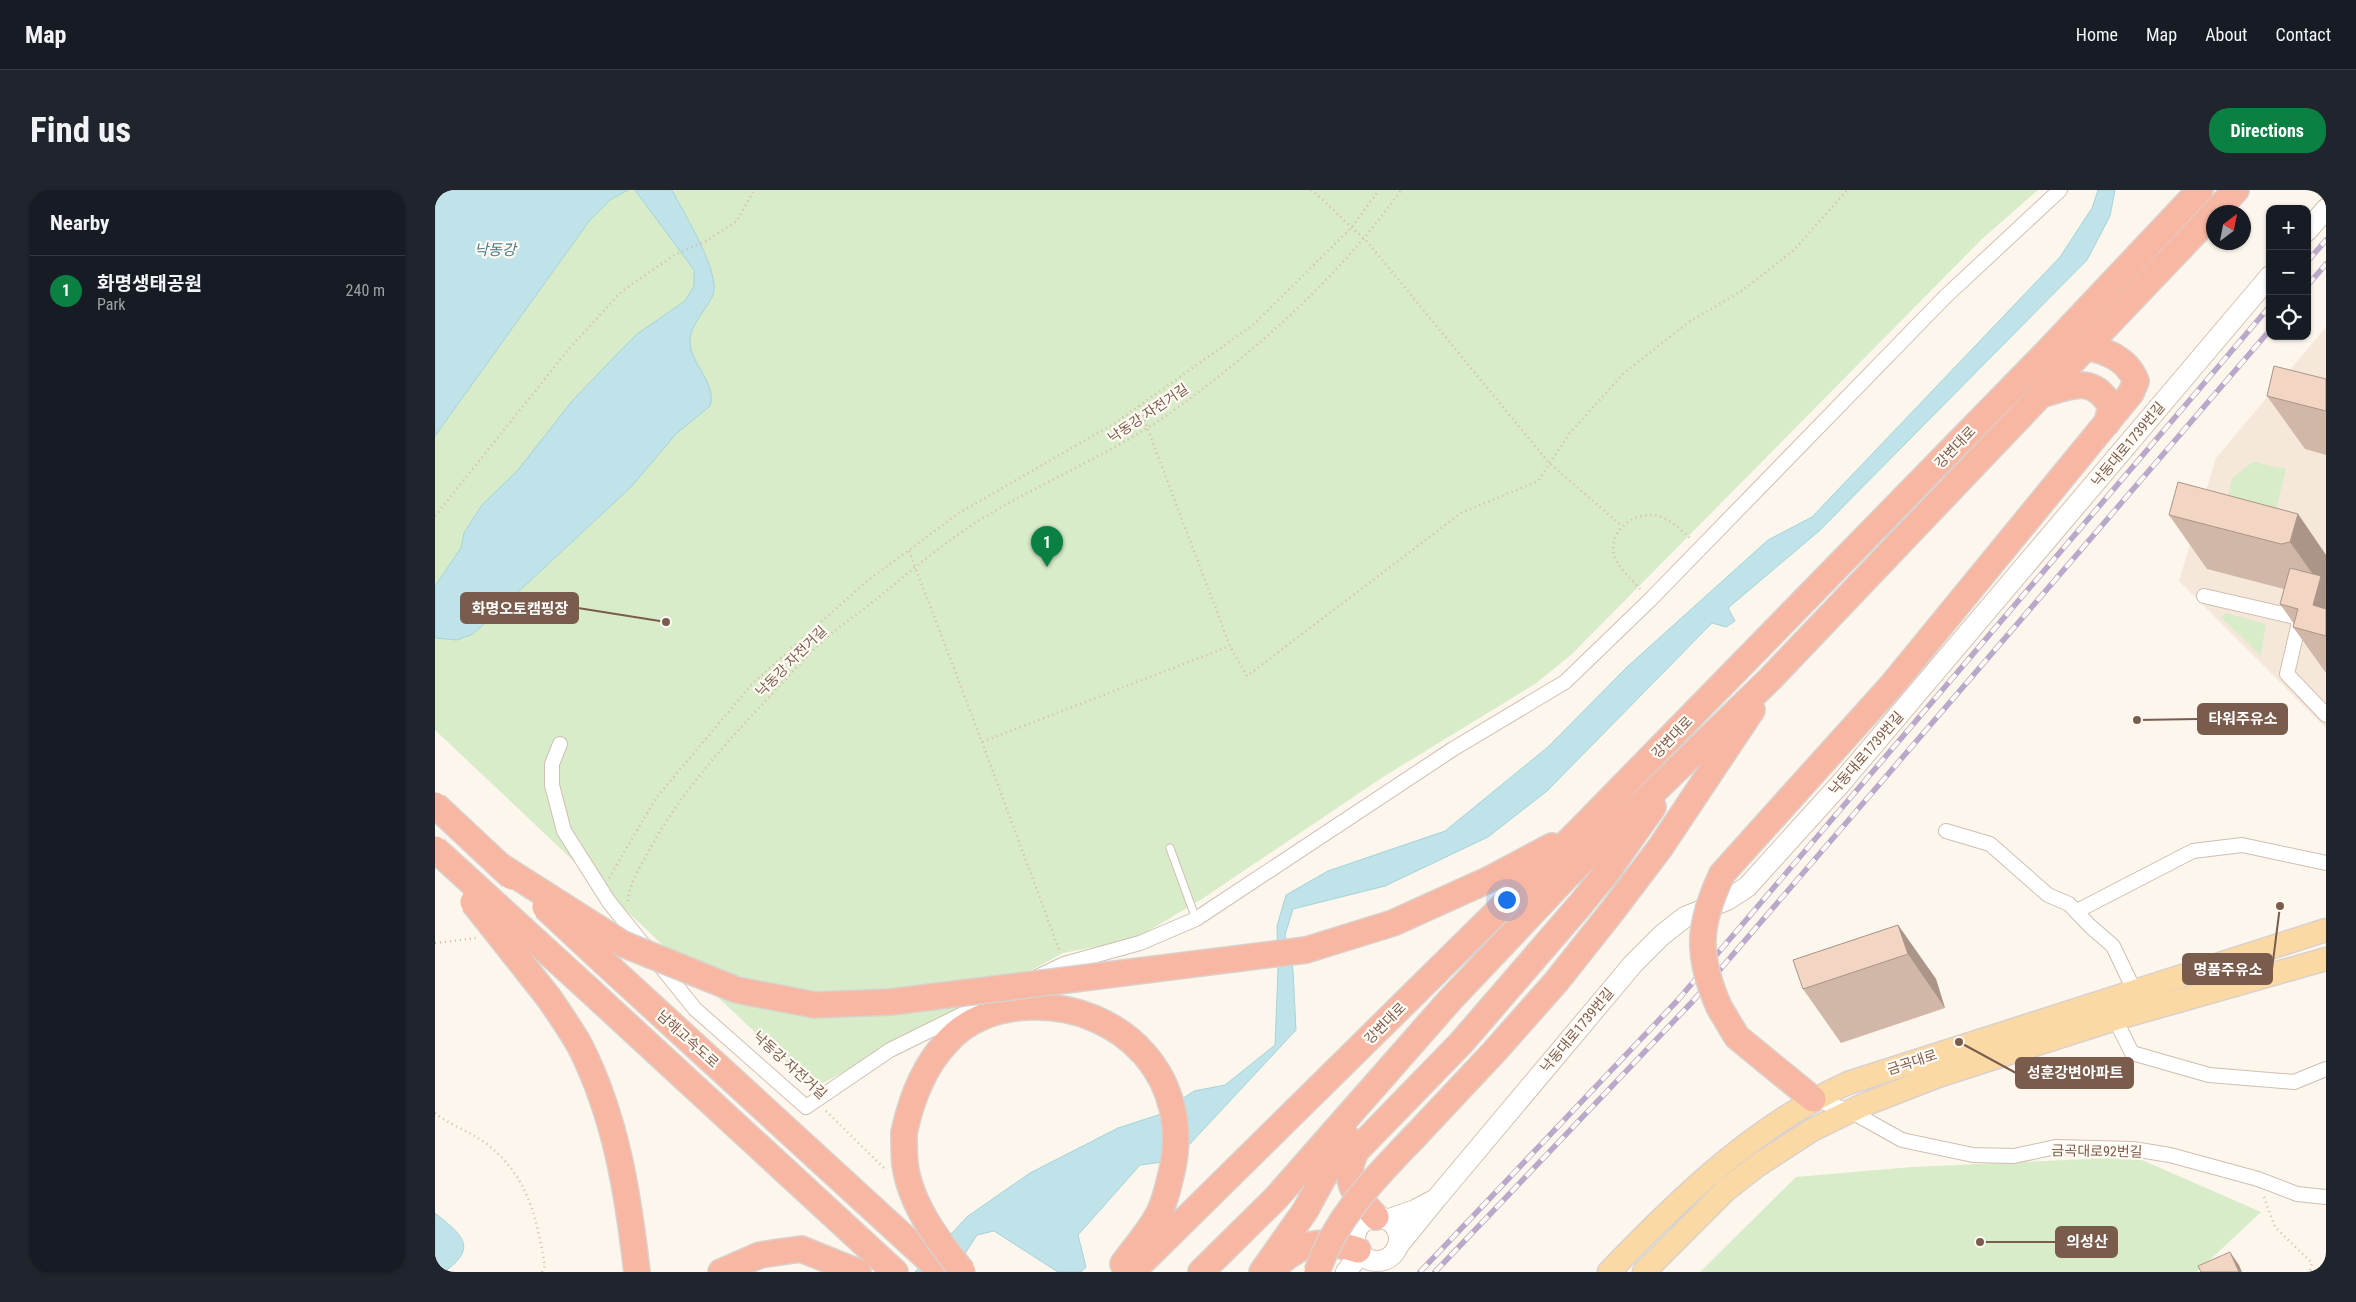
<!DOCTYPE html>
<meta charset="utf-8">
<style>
:root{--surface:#171b24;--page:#20242c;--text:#f1f3f6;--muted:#9ea1a6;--line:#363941;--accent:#0b8043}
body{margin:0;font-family:"Roboto Condensed","Noto Sans KR",sans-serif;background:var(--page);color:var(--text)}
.controls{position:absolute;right:15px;top:15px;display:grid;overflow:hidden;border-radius:10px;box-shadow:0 1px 4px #0004}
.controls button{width:45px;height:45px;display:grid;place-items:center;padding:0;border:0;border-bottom:1px solid var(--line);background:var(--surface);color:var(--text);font:25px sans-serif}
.compass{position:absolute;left:1771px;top:15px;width:45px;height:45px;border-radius:50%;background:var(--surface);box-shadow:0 1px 4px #0004;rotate:32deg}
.you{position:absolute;left:1071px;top:709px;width:18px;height:18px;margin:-12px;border:4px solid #fff;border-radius:50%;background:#1a73e8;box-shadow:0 0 0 8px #1a73e833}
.badge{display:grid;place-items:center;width:32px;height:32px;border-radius:50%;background:var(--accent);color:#fff;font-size:16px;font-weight:700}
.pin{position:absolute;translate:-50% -41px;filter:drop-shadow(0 1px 2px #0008)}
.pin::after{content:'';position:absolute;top:26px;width:18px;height:15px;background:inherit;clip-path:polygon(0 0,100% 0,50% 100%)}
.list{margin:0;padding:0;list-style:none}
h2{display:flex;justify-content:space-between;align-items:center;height:65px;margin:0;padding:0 20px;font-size:21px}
h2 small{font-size:16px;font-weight:400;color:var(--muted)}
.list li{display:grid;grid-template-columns:32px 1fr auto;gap:15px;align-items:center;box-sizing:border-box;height:70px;padding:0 20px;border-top:1px solid var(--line)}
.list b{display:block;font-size:19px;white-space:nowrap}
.list p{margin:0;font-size:16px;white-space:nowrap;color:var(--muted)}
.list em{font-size:16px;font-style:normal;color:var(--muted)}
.icon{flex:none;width:28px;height:28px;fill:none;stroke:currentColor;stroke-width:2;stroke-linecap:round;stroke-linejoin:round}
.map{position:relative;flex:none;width:1891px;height:1082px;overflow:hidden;border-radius:20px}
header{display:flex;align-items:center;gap:30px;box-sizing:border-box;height:70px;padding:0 25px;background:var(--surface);border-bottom:1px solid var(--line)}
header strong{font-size:24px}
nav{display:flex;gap:28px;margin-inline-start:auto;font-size:18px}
.intro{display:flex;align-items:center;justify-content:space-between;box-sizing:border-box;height:120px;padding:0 30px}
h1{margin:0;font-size:35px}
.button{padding:12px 22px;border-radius:20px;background:var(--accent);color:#fff;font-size:18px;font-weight:700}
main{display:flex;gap:30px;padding:0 30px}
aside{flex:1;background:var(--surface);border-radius:20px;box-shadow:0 1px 4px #0004}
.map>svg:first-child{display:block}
</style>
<header>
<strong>Map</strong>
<nav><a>Home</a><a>Map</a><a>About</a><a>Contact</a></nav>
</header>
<div class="intro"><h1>Find us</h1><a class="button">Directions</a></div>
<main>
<aside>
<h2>Nearby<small></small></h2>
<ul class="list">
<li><span class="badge">1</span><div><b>화명생태공원</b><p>Park</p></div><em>240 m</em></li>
</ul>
</aside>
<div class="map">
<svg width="1891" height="1082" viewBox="0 0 1891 1082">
<rect width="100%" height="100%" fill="#fdf6ec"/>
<path fill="#f5e8da" d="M1891 137V538L1744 391 1781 268Z"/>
<path fill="#d8ecc9" d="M193 0H1603L1547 49 1136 465 1100 494 948 587 767 709 698 750 628 763 379 898 0 540V246L155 30 175 10Z
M1818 272 1851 279 1841 321 1792 311 1797 288Z
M1791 423 1831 434 1826 466 1786 427Z
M1700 967 1826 1022 1762 1082H1265L1361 987 1477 977Z"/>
<path fill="#bfe3e8" stroke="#a5d3da" d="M0 0H193L175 10 155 30 0 246Z
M200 0H237C248 22 286 82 278 105 272 119 254 136 255 152 256 175 282 193 275 216L241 244 196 297 38 444 22 450 0 448V396L26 358 29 343 47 315 83 280 137 211 186 160 202 144 250 111 259 96V80Z
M1663 0H1680L1675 26 1652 70 1384 341 1293 418 1300 431 1291 437 1277 433 1112 601 1053 647 950 696 858 719 850 745 858 780 861 840 753 956 728 972 705 975 643 1045 651 1077 646 1082H623L559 1041 542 1045 518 1082H480L533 1026 595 983 683 938 723 925 759 901 790 895 840 855 843 780 842 736 851 705 893 681 1010 641 1113 557 1192 477 1333 350 1377 327 1625 67 1657 18Z
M0 1023C27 1045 44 1057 9 1082H0Z"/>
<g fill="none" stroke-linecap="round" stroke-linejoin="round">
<defs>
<path id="lane" d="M735 658 761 729"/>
<path id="street" d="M1769 406 1865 428
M1891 414 1865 428 1852 484 1891 525
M125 554 117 574V595L129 641 174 712 260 819 371 917 455 860 538 819
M1511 641 1555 654 1613 705 1634 714 1655 736 1678 756 1699 800
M1642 721 1758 661 1807 655 1891 673
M602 787 629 774 705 753 761 729 1018 559 1130 492 1215 410 1511 106 1625 0
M1680 829 1697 863 1774 885 1859 892 1891 879
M1378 909 1415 921 1467 950 1538 965 1579 966 1621 957 1698 959 1735 965 1823 989 1862 1004 1891 1007"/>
<path id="secondary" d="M1872 41 1891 19
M1001 1009 1198 774 1227 745 1250 727 1292 710 1312 697 1407 592 1835 86
M920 1049a22 22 0 1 1 44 0a22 22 0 1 1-44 0Z
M952 1030 980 1020 1001 1009 962 1057
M911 1082 925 1064"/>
<path id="primary" d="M1174 1082C1245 1008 1319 936 1413 893L1891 740
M1209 1082 1291 1000 1323 975 1377 940 1426 916 1503 886 1680 829 1891 769"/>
<path id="highway" d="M1780 22 1801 0
M1609 204C1637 195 1659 185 1676 217L1672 233
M1287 684 1457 495 1696 203 1701 191C1691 166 1664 157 1639 157
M871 760 958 733 1053 690 1117 656
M170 773 507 1082
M151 797 460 1082
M114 808C125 824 136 840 145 856 181 927 193 1004 202 1082
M1284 817 1302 847 1378 909
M469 943C476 910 488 877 512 852 532 829 563 818 593 817 688 813 760 890 736 985 733 997 730 1011 725 1021 716 1040 700 1057 688 1074
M983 943 1059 862 1121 792 1178 720 1225 658 1317 520
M941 1027C920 1004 906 993 921 961L1026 853 1145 715 1172 682 1218 617
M840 1077C869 1050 885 1049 923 1060
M286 1082 325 1065 366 1059 423 1082
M697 1082 1144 641 1612 162 1765 0
M766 1082 841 1008 1015 810 1133 685 1335 489 1778 24
M827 1082 870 1021 911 946"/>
</defs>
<use href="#lane" stroke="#d1beb0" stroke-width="9"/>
<use href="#street" stroke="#d1beb0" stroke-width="16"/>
<use href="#secondary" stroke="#d6c0b0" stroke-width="22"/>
<use href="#primary" stroke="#dad1cd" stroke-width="25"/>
<use href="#highway" stroke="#dad1cd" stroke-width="28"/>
<path stroke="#d9b8a5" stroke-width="2.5" stroke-dasharray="1 4" stroke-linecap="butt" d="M876 0C896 15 910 34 930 49L1114 273 1187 336
M704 216 795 456 812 486 1026 323 1103 291 1134 244 1189 183 1254 132 1308 100 1360 59 1412 0
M0 326 133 160 187 101 241 64 271 51 302 31 319 0
M474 361 547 552 795 456
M1205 399C1198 390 1182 377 1179 365 1173 341 1200 320 1223 326 1235 329 1246 340 1255 348
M547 552 625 762
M174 688 221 608 317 494 432 391 524 323 680 233 818 135 916 38 944 0
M193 711C194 692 207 674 216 657 247 601 291 553 335 506 353 487 371 466 391 448 410 432 431 418 450 402 479 378 508 354 540 333 608 290 684 262 749 213 831 152 907 83 966 0
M0 753 41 748
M391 921 450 979
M0 923C16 936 37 942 53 955 94 988 101 1027 110 1076L107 1082
M1829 1007 1840 1037 1877 1073 1875 1082"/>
<use href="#lane" stroke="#fff" stroke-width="7"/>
<use href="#street" stroke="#fff" stroke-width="14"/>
<use href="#secondary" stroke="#fff" stroke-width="20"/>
<use href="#primary" stroke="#fbd9a5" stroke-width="22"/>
<use href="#highway" stroke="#f7b7a3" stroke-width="25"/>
<defs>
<path id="rail" d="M1872 72 1891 50
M1872 96 1891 74
M985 1082 1242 811 1835 116
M1000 1082 1258 811 1835 140"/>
</defs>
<use href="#rail" stroke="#b9a8c9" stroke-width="5.5"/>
<use href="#rail" stroke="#fffaf3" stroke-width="4" stroke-dasharray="11" stroke-linecap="butt"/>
<defs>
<path id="highway-bridge" d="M0 615 77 687
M0 659 151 797
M64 675 188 754 302 800 380 815 456 812 871 760
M38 712 114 808
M110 717 170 773
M1284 817C1261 764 1263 735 1287 684
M469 943C469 953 469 964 470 974 475 1014 503 1051 528 1082
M882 1082C901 1025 943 985 983 943"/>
</defs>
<use href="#highway-bridge" stroke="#dad1cd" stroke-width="28" stroke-linecap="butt"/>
<use href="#highway-bridge" stroke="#f7b7a3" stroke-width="25"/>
</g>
<path fill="#d1b7a8" d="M1891 189V265L1870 259 1832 206Z
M1863 324 1891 365V483L1858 437 1859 434 1845 414 1849 399 1772 379 1734 325Z
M1463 735 1501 789 1510 818 1406 853 1368 799Z"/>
<path fill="#aa9588" d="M1863 324 1891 365V434L1878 415 1884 393 1855 352Z
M1463 735 1501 789 1510 818 1473 764Z
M1795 1062 1804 1075 1807 1082H1804Z"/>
<path fill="#f3d5c3" stroke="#aa9588" d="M1839 176 1891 189V221L1832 206Z
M1743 292 1863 324 1855 352 1846 354 1734 325Z
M1855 378 1886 386 1878 415 1891 419V446L1858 437 1863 419 1845 414Z
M1463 735 1473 764 1368 799 1358 770Z
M1795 1062 1804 1082H1766L1763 1076Z"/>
<g text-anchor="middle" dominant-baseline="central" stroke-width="4.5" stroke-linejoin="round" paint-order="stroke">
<g font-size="14" fill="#7a5c4d" stroke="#fffaf3">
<text transform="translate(713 223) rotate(-34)">낙동강 자전거길</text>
<text transform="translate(1693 254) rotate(-50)">낙동대로1739번길</text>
<text transform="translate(1520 257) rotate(-46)">강변대로</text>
<text transform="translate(356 471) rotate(-45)">낙동강 자전거길</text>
<text transform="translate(1237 547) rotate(-46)">강변대로</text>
<text transform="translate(1431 563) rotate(-49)">낙동대로1739번길</text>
<text transform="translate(950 833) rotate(-45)">강변대로</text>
<text transform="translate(1142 840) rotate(-50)">낙동대로1739번길</text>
<text transform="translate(253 849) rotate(42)">남해고속도로</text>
<text transform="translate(1477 872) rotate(-18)">금곡대로</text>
<text transform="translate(355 875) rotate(42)">낙동강 자전거길</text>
<text transform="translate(1662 961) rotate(1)">금곡대로92번길</text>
</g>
<g font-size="15" font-style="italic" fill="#437c86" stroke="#fffaf3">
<text x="60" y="60">낙동강</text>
</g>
</g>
<path fill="none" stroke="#7a5c4d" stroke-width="2" d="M231 432L143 418M1702 530L1763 529M1845 716L1837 779M1524 852L1581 883M1545 1052L1621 1052"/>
<g fill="#7a5c4d" stroke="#fffaf3" stroke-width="2">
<circle cx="231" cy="432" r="5"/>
<circle cx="1702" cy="530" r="5"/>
<circle cx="1845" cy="716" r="5"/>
<circle cx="1524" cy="852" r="5"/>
<circle cx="1545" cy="1052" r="5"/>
</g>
<g fill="#7a5c4d" stroke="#7a5c4d" stroke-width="2">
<rect x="26" y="403" width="117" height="30" rx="5"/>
<rect x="1763" y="514" width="89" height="30" rx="5"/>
<rect x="1748" y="764" width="89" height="30" rx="5"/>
<rect x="1581" y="868" width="117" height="30" rx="5"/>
<rect x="1621" y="1037" width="61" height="30" rx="5"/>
</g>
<g font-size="15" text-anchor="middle" font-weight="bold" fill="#fff">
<text x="85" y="424">화명오토캠핑장</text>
<text x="1808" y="534">타워주유소</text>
<text x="1793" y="785">명품주유소</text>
<text x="1640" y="888">성훈강변아파트</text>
<text x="1652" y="1057">의성산</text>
</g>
</svg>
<div class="controls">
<button>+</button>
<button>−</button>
<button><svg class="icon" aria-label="locate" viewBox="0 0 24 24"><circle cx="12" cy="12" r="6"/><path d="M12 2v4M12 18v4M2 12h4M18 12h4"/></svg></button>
</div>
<svg class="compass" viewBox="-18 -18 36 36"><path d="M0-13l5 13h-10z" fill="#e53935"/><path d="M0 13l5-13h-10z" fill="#9ea1a6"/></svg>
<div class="you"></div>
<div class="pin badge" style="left:612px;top:377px">1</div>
</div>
</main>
